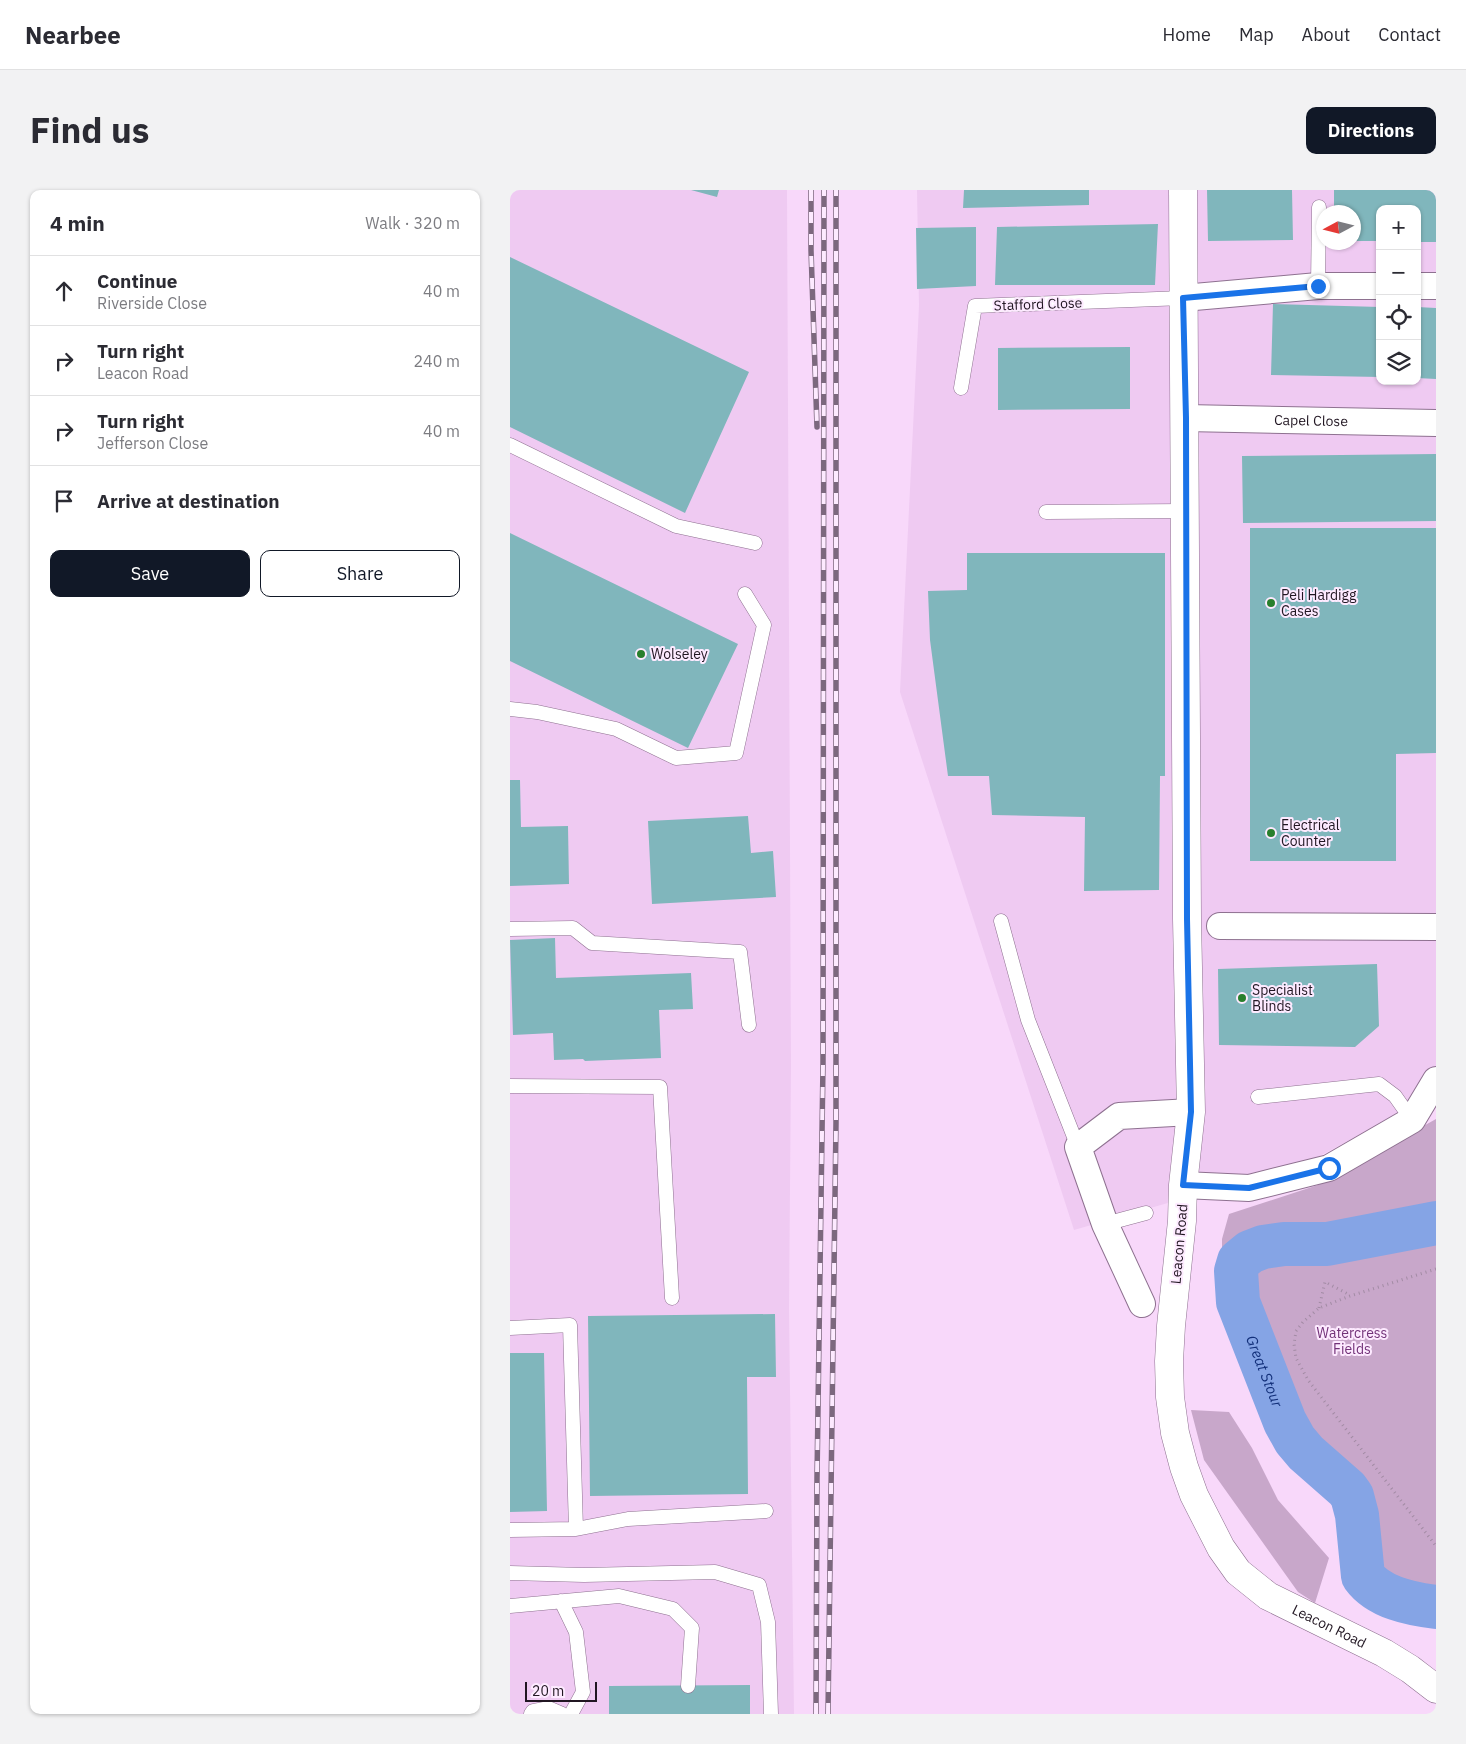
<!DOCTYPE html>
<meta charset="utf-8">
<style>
:root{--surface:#fff;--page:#f2f2f3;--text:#2b2b33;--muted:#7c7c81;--line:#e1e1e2;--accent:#111827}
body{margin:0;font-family:"IBM Plex Sans",sans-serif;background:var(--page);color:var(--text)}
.controls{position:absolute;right:15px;top:15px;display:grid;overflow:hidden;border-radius:10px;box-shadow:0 1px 4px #0004}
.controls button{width:45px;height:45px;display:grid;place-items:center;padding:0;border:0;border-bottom:1px solid var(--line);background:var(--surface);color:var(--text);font:25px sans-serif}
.compass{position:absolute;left:806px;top:15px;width:45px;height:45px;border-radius:50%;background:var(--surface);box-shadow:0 1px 4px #0004;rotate:263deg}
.scale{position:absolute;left:15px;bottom:12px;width:72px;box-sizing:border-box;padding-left:5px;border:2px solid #211622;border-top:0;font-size:14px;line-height:18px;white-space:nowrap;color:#211622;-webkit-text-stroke:4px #fdeaff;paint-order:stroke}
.stop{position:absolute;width:15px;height:15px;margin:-11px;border:4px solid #1a73e8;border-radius:50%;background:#fff}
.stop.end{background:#1a73e8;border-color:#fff;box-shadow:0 1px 5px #0008}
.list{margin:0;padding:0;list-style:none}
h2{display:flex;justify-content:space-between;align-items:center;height:65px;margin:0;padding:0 20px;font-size:21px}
h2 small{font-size:16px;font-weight:400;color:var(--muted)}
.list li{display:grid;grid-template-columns:32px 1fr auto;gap:15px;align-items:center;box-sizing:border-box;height:70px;padding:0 20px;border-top:1px solid var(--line)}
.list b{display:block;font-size:19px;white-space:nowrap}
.list p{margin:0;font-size:16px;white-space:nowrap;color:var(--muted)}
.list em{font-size:16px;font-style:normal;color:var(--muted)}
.actions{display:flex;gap:10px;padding:15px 20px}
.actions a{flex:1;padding:11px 0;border:1px solid var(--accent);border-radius:10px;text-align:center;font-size:18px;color:var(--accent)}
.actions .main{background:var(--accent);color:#fff}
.icon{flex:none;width:28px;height:28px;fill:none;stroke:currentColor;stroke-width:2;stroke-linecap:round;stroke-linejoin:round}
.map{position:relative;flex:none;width:926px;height:1524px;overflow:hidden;border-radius:10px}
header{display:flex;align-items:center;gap:30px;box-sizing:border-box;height:70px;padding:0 25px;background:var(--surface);border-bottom:1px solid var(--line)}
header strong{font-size:24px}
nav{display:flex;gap:28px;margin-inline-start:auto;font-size:18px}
.intro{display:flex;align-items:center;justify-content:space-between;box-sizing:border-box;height:120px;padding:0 30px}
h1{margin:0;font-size:35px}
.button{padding:12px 22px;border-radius:10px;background:var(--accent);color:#fff;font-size:18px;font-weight:700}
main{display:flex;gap:30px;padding:0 30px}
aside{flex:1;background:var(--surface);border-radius:10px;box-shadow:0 1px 4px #0004}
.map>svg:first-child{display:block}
</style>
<header>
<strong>Nearbee</strong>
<nav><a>Home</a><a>Map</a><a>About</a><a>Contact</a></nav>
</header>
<div class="intro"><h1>Find us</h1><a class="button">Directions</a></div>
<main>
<aside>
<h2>4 min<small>Walk · 320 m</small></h2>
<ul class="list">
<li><svg class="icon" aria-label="ahead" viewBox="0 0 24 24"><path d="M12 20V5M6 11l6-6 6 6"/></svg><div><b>Continue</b><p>Riverside Close</p></div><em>40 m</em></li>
<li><svg class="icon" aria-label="right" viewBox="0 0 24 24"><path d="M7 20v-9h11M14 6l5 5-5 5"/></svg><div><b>Turn right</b><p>Leacon Road</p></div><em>240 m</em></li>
<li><svg class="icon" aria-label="right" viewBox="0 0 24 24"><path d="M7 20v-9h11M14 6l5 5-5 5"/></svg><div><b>Turn right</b><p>Jefferson Close</p></div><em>40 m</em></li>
<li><svg class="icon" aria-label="arrive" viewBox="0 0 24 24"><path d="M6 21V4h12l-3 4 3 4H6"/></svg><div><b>Arrive at destination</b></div></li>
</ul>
<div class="actions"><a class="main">Save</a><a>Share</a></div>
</aside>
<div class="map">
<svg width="926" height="1524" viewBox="0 0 926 1524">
<rect width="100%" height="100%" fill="#f8d8fa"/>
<path fill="#efcaf2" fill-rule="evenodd" d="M0 0H277L281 877 279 1119 284 1524H0Z
M407 0H926V903L797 973 564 1040 390 502 409 116ZM870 19H907V191H870ZM814 22H844V52H814Z"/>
<path fill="#c8a7ca" d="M926 929V1016L880 1029 730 1048 712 1066V1049L719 1024 808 995Z
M926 1050V1404C906 1401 867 1392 861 1369 858 1358 860 1343 858 1331 857 1321 857 1310 852 1301 842 1285 808 1259 793 1245 771 1218 767 1179 754 1147 747 1130 730 1101 737 1083 740 1076 748 1071 755 1069 769 1064 781 1071 796 1072 821 1073 846 1066 870 1060 880 1058 891 1059 900 1057 909 1055 918 1052 926 1050Z
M681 1220 719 1222 742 1258 768 1310 819 1368 805 1413 788 1402 694 1270Z"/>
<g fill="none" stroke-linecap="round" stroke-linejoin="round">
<path stroke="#85a4e5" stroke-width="44" id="s1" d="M926 1033 817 1054H774L753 1057 740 1062 729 1071 726 1081 728 1112 775 1232 785 1250 796 1263 837 1299 842 1306 847 1325 853 1386C869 1408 901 1414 926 1417"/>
</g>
<path fill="#80b6bc" d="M181 0H209L207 7Z
M454 0H579V15L453 18Z
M697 0H782L783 50 698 51Z
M824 0H926V52H907V19H870V51H844V22H824Z
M648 34 645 95H485L487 37Z
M466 37V96L407 99 406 38Z
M0 67 239 182 175 323 0 237Z
M763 114 870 117V187L761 185Z
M907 117 926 118V189L907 188Z
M620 157V219L488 220V158Z
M926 264V331L733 333 732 266Z
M740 338H926V563L886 564V671H740Z
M0 343 228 454 178 558 0 471Z
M457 363H655V586H650L649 700 574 701 575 627 482 625 479 586H438L420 450 418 401 457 400Z
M0 590H10L11 637 58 636 59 694 0 696Z
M238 626 241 663 263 661 266 707 142 714 138 631Z
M45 748 46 788 181 783 183 819 149 820 151 868 75 871 73 869 44 870 43 843 3 845 0 750Z
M867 774 869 836 845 857 709 855 708 779Z
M265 1124 266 1187H237L238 1304 80 1306 78 1126Z
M0 1163H34L37 1321 0 1322Z
M240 1495V1524H99V1496Z"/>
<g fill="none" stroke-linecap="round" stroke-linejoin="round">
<defs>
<path id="service" d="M808 96 809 17
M451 198 465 116 673 108
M0 255 166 336 245 353
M536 322 676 321
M0 519 27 522 106 539 166 568 226 563 254 435 235 404
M491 731 518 830 568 957
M0 739 63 738 82 753 230 762 239 835
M0 896 150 897 162 1108
M748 907 869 894 885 906 902 930
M595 1034 636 1023
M0 1138 60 1135 66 1339 0 1340
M66 1339 118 1329 256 1321
M0 1383 74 1385 205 1382 249 1395 258 1432 261 1524
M51 1411 66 1442 73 1502 61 1524
M0 1416 109 1406 163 1419 182 1438 178 1496
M21 1524 23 1521 38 1518 52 1524"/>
<g id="minor">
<path d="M907 96H926"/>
<path d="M673 108 808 96H870"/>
<path id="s2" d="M675 228 926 233"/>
<path d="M710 736 926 737"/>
<path d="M673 995 739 998 819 978 902 930 926 890"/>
<path d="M632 1114 595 1034 568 957 609 926 681 922"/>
</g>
<g id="tertiary">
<path id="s3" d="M673 0 677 729 681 922 673 995 672 1031 661 1136 659 1171 660 1207 665 1243 674 1277 684 1305 711 1358 728 1382 758 1406 874 1463 900 1479 926 1499"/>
</g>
</defs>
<use href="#service" stroke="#8e7190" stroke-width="15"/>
<use href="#minor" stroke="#8e7190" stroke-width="28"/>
<use href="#tertiary" stroke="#8e7190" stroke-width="29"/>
<path stroke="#a28ba4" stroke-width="3" stroke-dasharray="1 4" stroke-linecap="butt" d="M926 1079 840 1106 809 1118 793 1132 786 1141 784 1154 786 1168 798 1190 926 1356
M809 1118 815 1092 840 1105"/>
<use href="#service" stroke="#fff" stroke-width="14"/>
<use href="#minor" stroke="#fff" stroke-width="26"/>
<use href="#tertiary" stroke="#fff" stroke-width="28"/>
<defs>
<path id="rail" d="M301 0V60L307 237
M306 1524 307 1288 313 874 314 0
M318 1524 326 933V0"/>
</defs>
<use href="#rail" stroke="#7c687e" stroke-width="5.5"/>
<use href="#rail" stroke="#fdeaff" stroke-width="4" stroke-dasharray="11" stroke-linecap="butt"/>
</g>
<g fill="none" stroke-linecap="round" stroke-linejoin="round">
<path stroke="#1a73e8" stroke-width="6" d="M808 96 673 108 676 228 677 729 681 922 673 995 739 998 819 978"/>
</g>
<g fill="#297f2d" stroke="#fdeaff" stroke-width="2">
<circle cx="761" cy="413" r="5"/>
<circle cx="131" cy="464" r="5"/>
<circle cx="761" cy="643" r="5"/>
<circle cx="732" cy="808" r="5"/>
</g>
<g text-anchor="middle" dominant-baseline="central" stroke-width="4" stroke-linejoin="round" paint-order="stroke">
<g font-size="14" fill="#211622" stroke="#fdeaff">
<text transform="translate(528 114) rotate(-2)">Stafford Close</text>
<text stroke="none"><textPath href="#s2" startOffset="126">Capel Close</textPath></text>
<text transform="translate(669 1054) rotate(-85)">Leacon Road</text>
<text stroke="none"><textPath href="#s3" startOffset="1505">Leacon Road</textPath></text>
</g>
<g font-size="14" fill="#211622" stroke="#fdeaff" text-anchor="start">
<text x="771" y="405">Peli Hardigg<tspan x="771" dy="16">Cases</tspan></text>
<text x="141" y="464">Wolseley</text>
<text x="771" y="635">Electrical<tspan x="771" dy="16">Counter</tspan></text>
<text x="742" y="800">Specialist<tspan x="742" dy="16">Blinds</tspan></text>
</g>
<g font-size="14" fill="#723278" stroke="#fdeaff">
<text x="842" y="1143">Watercress<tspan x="842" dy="16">Fields</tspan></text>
</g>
<g font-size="15" font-style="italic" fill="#13307a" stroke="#fdeaff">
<text stroke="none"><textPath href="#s1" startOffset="319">Great Stour</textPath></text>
</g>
</g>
</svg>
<div class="controls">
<button>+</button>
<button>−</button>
<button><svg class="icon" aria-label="locate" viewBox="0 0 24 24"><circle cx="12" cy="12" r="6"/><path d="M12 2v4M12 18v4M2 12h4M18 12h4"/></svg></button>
<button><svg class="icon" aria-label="layers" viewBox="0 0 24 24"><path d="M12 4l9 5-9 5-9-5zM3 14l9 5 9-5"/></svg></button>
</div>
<svg class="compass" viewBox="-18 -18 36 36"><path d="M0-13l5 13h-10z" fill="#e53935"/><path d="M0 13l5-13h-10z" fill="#7c7c81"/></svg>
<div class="scale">20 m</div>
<div class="stop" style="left:819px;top:978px"></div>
<div class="stop end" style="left:808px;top:96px"></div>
</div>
</main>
